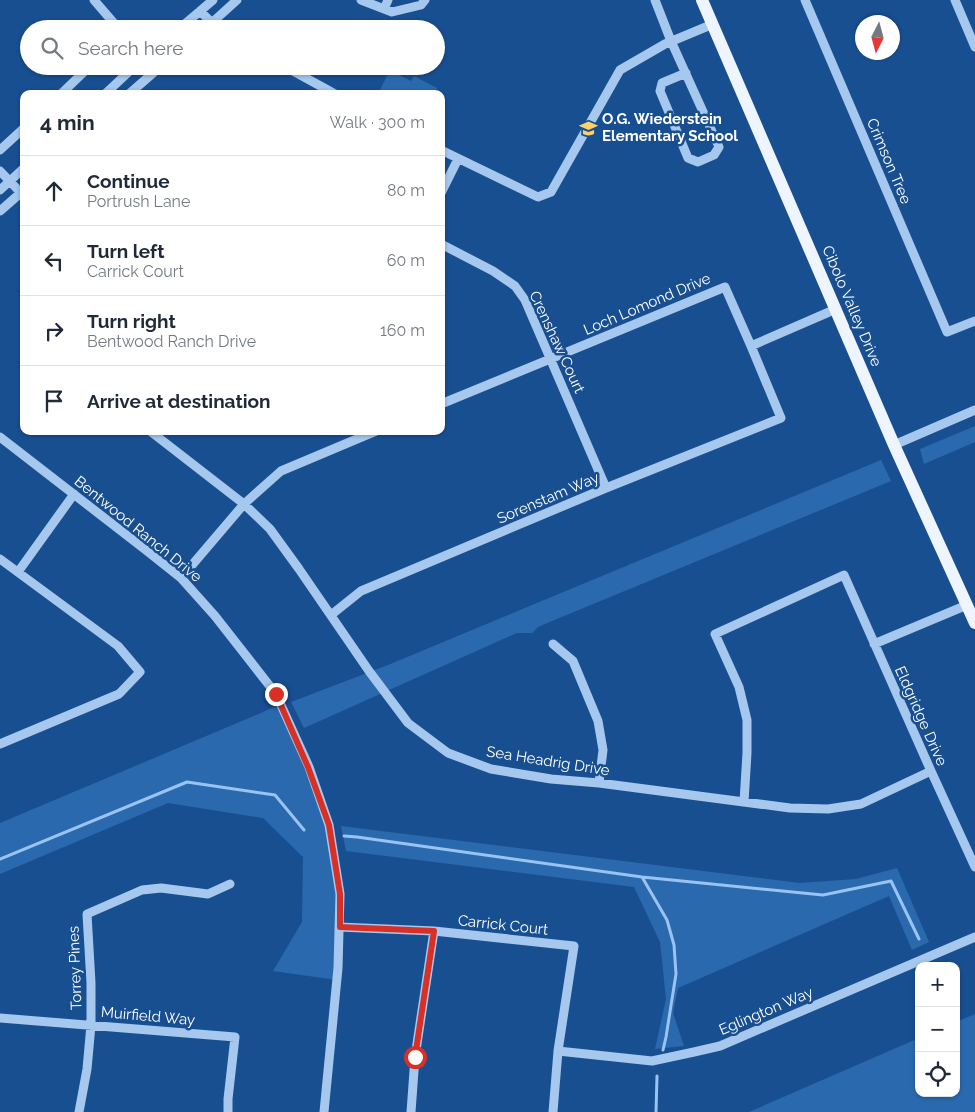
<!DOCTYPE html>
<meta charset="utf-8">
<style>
:root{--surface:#fff;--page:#f6f6f7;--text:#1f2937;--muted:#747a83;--line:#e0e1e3}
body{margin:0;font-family:Raleway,sans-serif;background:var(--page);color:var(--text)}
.controls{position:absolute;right:15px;bottom:15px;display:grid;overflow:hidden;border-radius:10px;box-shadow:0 1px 4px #0004}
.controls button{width:45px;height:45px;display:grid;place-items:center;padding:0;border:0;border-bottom:1px solid var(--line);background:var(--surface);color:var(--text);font:25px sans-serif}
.compass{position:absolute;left:855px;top:15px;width:45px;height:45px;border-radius:50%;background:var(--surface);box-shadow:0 1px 4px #0004;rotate:186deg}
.stop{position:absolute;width:15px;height:15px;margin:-11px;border:4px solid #d93025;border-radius:50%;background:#fff}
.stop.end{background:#d93025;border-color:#fff;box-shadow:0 1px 5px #0008}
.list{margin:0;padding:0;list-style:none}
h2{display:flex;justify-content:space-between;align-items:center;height:65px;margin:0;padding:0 20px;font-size:21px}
h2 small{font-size:16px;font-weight:400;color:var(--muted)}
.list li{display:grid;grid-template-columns:32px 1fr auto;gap:15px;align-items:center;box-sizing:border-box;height:70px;padding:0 20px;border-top:1px solid var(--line)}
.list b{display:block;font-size:19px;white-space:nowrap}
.list p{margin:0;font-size:16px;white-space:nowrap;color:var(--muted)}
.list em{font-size:16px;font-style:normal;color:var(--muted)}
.icon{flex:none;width:28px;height:28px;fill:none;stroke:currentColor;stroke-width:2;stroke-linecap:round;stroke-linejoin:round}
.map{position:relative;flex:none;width:975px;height:1112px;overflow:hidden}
.search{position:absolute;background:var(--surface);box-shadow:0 1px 4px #0004;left:20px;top:20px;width:425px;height:55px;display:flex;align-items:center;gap:12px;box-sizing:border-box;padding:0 18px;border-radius:28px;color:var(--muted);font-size:19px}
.panel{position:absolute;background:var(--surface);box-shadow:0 1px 4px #0004;left:20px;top:90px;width:425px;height:345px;border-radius:10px}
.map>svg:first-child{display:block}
</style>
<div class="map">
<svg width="975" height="1112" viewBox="0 0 975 1112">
<rect width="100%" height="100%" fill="#184f91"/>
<path fill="#2b69af" d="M390 70 411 81 414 76 437 88 434 94H378Z
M975 426V442L924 464 920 449Z
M881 460 891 481 552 621 538 627 532 633H517L304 728 291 702 388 665Z
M280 704 329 825 340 894 337 980 273 971 302 922 303 857 263 818 168 803 0 874V823L261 713Z
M341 826 800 883 856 879 897 868 929 942 912 950 889 896 678 988 673 1013 684 1046 655 1049 666 999 660 942 634 887 346 851Z
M975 1014V1112H749L919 1038V1093H956V1022Z"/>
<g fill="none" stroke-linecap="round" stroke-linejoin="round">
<path stroke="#99c3f2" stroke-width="3" d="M344 836 357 837 642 877 823 895 891 881 919 939
M0 859 187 782 275 795 304 830
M642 877 667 920 674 945 676 974 666 1037 663 1050
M656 1112 657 1076"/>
<path stroke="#a6c8ef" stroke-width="9" d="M94 0 119 29
M361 0 392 12 421 5 425 0
M655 0 671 41 719 147 714 155 698 162 688 158 660 91 662 83 686 73
M805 0 947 332 975 321
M955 0 975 47
M384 9 388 0
M200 11 218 29
M179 29 213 0
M205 29 237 0
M284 66 335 94
M61 94 90 66
M105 94 135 66
M129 94 161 66
M0 150 24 128
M441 150 538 197 551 192 620 70 665 44 713 24
M0 171 21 193
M0 190 24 168
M441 193 458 159
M0 211 24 190
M441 244 493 271 515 286 525 300 606 488
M751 346 836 309
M150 431 244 504 270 529 299 569 369 671 408 723 448 753 491 769 551 779 599 783 790 808 828 809 861 804 931 771
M0 437 147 551 181 578 215 616 276 694 309 767 329 825 340 894 338 968 324 1112
M894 445 975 410
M0 559 118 646 140 672 119 694 0 744
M18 572 74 494
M181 578 244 504 281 471 376 431
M331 615 361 591 606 488 781 418 751 346 725 287 441 404
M553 644 573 661 598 721 603 750 599 783
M874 644 967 605
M744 802 747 753V720L739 687 715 634 844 575 931 771 975 867
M339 927 434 931 574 946 558 1051 553 1112
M0 1018 235 1037 228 1099V1112
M558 1051 652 1061 694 1052 720 1046 975 937
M79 1112 87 1069 91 1025V983L87 914 142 890 161 888 208 894 230 884
M411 1112 415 1057 434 931"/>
<path stroke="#eff5ff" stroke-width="12" d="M702 0 894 445 975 623"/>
</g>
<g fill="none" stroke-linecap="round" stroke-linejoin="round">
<path stroke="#d93025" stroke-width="6" d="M276 694 308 767 329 825 340 894V927L434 931 415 1057"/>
</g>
<defs>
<symbol id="school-bare" viewBox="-9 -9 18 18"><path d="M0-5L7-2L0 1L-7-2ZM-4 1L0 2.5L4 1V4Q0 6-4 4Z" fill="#ffd065" stroke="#184f91" stroke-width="2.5" paint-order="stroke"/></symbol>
</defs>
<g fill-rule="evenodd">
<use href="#school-bare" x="576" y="116" width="25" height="25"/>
</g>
<g text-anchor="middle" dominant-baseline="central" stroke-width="5" stroke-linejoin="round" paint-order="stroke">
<g font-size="15" font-weight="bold" fill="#fff" stroke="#184f91" text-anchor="start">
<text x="602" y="119">O.G. Wiederstein<tspan x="602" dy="17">Elementary School</tspan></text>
</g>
<g font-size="15" fill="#fff" stroke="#184f91">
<text transform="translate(889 161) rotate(67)">Crimson Tree</text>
<text transform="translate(647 304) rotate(-23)">Loch Lomond Drive</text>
<text transform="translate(852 306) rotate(67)">Cibolo Valley Drive</text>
<text transform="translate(557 342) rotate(65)">Crenshaw Court</text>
<text transform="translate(548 498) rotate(-23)">Sorenstam Way</text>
<text transform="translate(138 529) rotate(39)">Bentwood Ranch Drive</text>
<text transform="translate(921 716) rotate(66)">Eldgridge Drive</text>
<text transform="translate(548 761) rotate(9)">Sea Headrig Drive</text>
<text transform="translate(503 925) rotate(6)">Carrick Court</text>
<text transform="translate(75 968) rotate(-92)">Torrey Pines</text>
<text transform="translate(766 1011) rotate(-23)">Eglington Way</text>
<text transform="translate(148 1016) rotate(5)">Muirfield Way</text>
</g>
</g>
</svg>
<div class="controls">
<button>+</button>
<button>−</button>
<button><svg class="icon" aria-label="locate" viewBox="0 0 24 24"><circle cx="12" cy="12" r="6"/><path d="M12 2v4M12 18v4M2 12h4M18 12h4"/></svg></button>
</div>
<svg class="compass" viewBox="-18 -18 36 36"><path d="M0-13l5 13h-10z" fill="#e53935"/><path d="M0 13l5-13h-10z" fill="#747a83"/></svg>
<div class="stop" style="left:415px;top:1057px"></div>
<div class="stop end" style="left:276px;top:694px"></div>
<div class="search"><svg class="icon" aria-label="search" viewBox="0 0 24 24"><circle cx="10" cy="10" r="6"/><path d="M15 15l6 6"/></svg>Search here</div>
<section class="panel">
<h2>4 min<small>Walk · 300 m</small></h2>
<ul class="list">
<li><svg class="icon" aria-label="ahead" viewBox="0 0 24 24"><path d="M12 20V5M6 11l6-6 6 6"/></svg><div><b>Continue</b><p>Portrush Lane</p></div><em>80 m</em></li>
<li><svg class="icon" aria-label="left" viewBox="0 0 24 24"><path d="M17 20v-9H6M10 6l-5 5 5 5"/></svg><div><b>Turn left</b><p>Carrick Court</p></div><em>60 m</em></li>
<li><svg class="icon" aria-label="right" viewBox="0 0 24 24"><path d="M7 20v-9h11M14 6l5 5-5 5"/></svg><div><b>Turn right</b><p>Bentwood Ranch Drive</p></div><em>160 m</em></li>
<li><svg class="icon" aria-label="arrive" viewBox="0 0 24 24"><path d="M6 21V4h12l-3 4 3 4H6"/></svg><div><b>Arrive at destination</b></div></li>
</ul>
</section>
</div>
